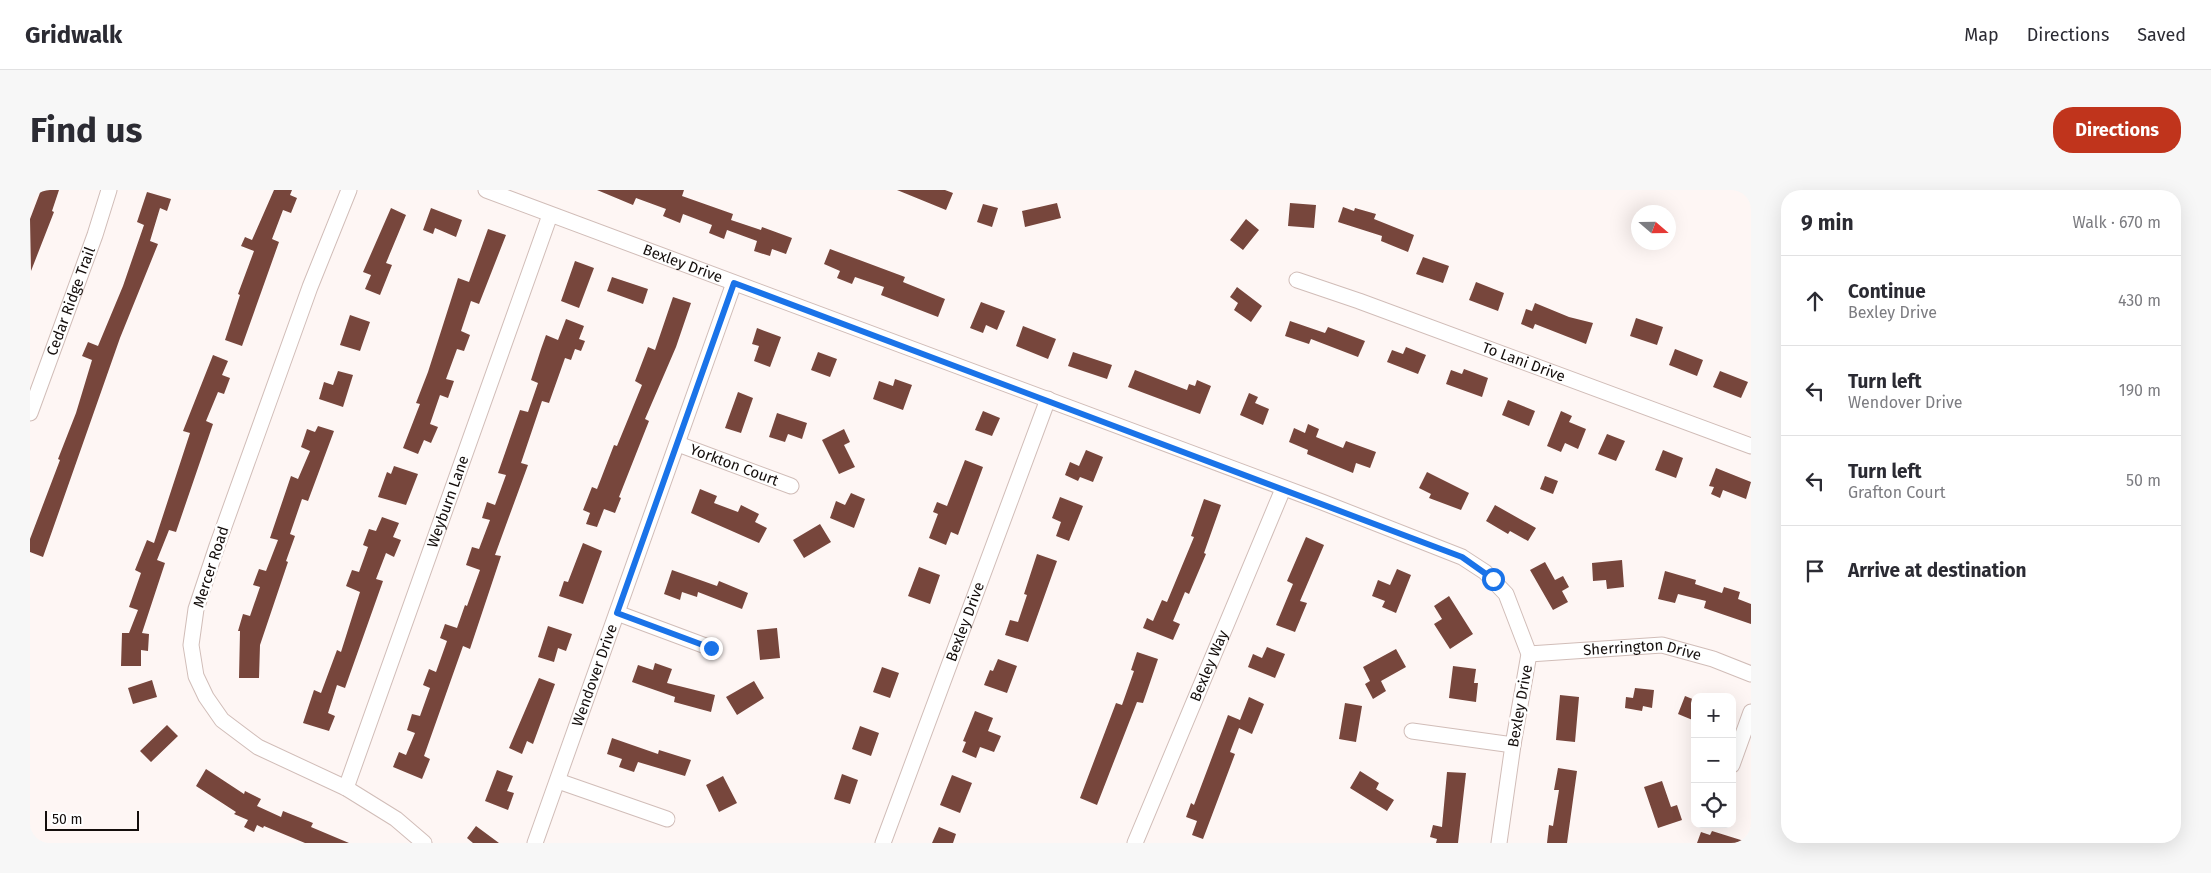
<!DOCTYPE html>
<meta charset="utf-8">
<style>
:root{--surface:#fff;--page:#f7f7f7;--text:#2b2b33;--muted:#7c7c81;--line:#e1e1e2;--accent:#c0341c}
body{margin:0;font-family:"Fira Sans",sans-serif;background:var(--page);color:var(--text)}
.controls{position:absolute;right:15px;bottom:15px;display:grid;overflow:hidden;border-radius:10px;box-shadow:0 5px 20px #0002}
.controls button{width:45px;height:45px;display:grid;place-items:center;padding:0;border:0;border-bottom:1px solid var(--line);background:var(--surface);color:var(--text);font:25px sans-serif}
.compass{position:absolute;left:1601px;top:15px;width:45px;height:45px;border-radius:50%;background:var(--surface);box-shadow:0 5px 20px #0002;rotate:110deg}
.scale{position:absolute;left:15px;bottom:12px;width:94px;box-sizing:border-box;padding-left:5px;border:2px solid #140e0c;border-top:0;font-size:14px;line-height:18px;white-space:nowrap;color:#140e0c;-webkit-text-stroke:4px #fff;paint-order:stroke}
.stop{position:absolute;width:15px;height:15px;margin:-11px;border:4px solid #1a73e8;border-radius:50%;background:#fff}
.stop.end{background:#1a73e8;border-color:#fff;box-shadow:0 1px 5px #0008}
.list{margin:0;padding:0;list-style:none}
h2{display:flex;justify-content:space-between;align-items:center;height:65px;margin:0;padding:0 20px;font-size:21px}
h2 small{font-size:16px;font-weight:400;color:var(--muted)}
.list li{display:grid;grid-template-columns:32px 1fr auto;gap:15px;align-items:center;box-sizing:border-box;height:90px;padding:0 20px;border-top:1px solid var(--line)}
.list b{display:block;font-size:19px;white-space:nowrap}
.list p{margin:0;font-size:16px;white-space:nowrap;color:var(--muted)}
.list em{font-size:16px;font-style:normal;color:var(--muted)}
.icon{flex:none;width:28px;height:28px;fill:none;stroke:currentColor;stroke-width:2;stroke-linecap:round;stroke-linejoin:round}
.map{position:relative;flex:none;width:1721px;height:653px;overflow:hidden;border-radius:20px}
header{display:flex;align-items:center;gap:30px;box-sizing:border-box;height:70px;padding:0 25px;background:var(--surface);border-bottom:1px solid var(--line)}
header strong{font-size:24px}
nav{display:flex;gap:28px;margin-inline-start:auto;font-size:18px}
.intro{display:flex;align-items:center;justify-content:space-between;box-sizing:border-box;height:120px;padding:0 30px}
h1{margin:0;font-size:35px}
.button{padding:12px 22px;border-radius:20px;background:var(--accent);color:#fff;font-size:18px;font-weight:700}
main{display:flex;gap:30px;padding:0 30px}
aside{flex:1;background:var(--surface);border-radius:20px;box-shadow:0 5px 20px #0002}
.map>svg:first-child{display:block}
</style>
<header>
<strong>Gridwalk</strong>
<nav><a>Map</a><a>Directions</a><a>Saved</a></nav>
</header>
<div class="intro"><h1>Find us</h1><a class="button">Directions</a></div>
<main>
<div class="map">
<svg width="1721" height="653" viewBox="0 0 1721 653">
<rect width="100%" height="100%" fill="#fef6f4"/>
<path fill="#77463c" d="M11 0H29L22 21 24 22 1 81 0 29Z
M244 0H262L260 5 267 8 261 23 253 20 242 49 249 52 212 156 195 150 210 105 208 104 224 61 211 56 215 47 222 50Z
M567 0H654L652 6 703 24 701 30 731 40 732 37 762 48 756 64 742 59 740 66 724 61 727 51 697 40 694 49 679 43 682 35 653 24 650 33 633 26 636 19 606 8 603 15Z
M867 0H915L923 3 916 20Z
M117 2 141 9 137 21 130 18 120 51 128 54 90 148 13 367 0 362V349L30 270 28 269 46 223 62 170 52 166 58 152 68 156 93 96 114 35 107 32Z
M1027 13 1031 28 995 37 992 21Z
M1260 13 1286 15 1284 38 1258 36Z
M953 14 968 18 962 37 947 32Z
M1313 17 1324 21 1325 18 1346 24 1344 29 1384 45 1378 62 1351 51 1352 46 1308 32Z
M361 18 376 25 356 73 362 75 350 105 335 99 341 85 333 82Z
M401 18 432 30 426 47 405 38 403 44 393 40Z
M1216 29 1229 40 1213 60 1200 50Z
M458 39 476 45 449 114 441 111 431 141 440 145 434 161 427 159 416 189 424 191 418 208 410 205 400 234 408 237 401 253 394 250 388 264 373 258 390 214 386 213 398 182 428 88 439 92Z
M800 59 875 87 873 92 915 109 908 127 851 105 854 97 825 87 822 94 807 88 810 81 794 74Z
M1393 67 1419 76 1413 93 1386 84Z
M545 71 564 78 549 118 531 111Z
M582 87 618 99 613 114 577 101Z
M1446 92 1474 103 1468 121 1439 110Z
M1207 97 1232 116 1221 132 1204 120 1208 113 1200 107Z
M643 107 661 113 646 157 615 229 619 231 589 307 591 308 585 323 574 319 567 337 556 334 560 323 553 320 562 297 567 299 584 255 587 256 612 195 605 191 618 157 625 160Z
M951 112 975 121 967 140 956 135 953 143 940 138Z
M1505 113 1539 127 1563 133 1556 154 1505 134 1503 139 1491 134 1496 119 1502 121Z
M320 125 340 132 330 161 310 155Z
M1606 128 1633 137 1627 155 1600 146Z
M536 129 554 136 549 149 555 151 551 161 545 159 541 170 535 168 519 213 512 211 491 273 498 275 465 365 471 366 440 459 433 456 394 566 400 569 392 589 363 577 369 562 376 565 385 543 377 540 382 524 390 526 400 498 393 495 399 479 406 482 417 451 410 448 415 434 427 438 435 415 437 416 450 380 436 375 442 357 449 359 460 330 452 328 457 312 465 315 476 285 468 283 490 220 498 222 508 193 501 190 511 159 516 145 528 150Z
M1260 131 1295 143 1298 137 1335 151 1328 167 1281 149 1279 154 1255 146Z
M993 136 1026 149 1018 169 986 156Z
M727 138 751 147 740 177 724 171 729 156 722 154Z
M1376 157 1396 165 1388 184 1357 172 1362 160 1373 164Z
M1645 159 1673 170 1667 186 1639 175Z
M788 162 807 169 800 187 781 180Z
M1043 162 1082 175 1077 189 1038 176Z
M183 165 198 171 192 185 200 188 194 204 188 202 176 231 183 234 146 342 139 340 127 370 135 373 112 443 119 444 118 461 111 460V476H91L92 443H99L108 420 99 417 111 383 105 380 117 350 124 353 160 243 153 241Z
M1434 179 1458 188 1452 207 1416 194 1421 180 1432 184Z
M1105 180 1157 200 1159 194 1165 196 1167 190 1181 196 1170 224 1098 197Z
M308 181 323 185 313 217 289 209 294 192 303 195Z
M1690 181 1718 192 1711 208 1683 197Z
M865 189 882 195 873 220 843 209 849 191 863 196Z
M708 202 723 208 711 243 695 238Z
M1219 203 1228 207 1225 213 1239 219 1233 235 1210 225Z
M1478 210 1505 221 1499 236 1472 225Z
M953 221 970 228 962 246 945 240Z
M1531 221 1542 226 1539 232 1556 239 1548 259 1535 253 1531 262 1517 256Z
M747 223 777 233 772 249 758 244 755 252 739 247Z
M1278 234 1289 239 1286 247 1313 258 1316 251 1346 262 1340 278 1326 273 1323 283 1277 264 1278 260 1259 252 1264 238 1275 243Z
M288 236 304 241 278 311 272 309 260 344 265 346 256 371 258 372 230 455 229 488H209L210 441H208L213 424 220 426 230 397 223 395 229 379 236 381 248 350 240 348 261 286 268 289 280 261 271 257 277 239 285 242Z
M814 239 820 252 814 255 825 277 809 284 792 250Z
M1577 244 1595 251 1586 271 1568 264Z
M1056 260 1073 267 1063 292 1050 287 1048 291 1035 285 1040 272 1049 276Z
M1633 260 1653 268 1646 288 1625 280Z
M935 270 953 277 928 345 921 342 916 355 899 348 908 324 903 322 907 312 917 316Z
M364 276 388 284 376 315 348 307 357 282 361 284Z
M1686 278 1721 292 1716 309 1693 300 1690 308 1681 304 1684 297 1679 296Z
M1397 282 1439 303 1431 320 1399 308 1401 304 1389 298Z
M1515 286 1528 291 1523 304 1510 299Z
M670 299 687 306 684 313 708 322 711 315 729 324 725 332 737 338 729 353 661 323Z
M821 303 835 309 824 338 800 328 806 311 815 315Z
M1030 307 1053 316 1039 351 1026 346 1031 332 1022 328Z
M1174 309 1191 315 1174 363 1176 364 1159 404 1155 402 1143 431 1150 434 1143 450 1113 438 1117 428 1123 431 1132 410 1137 412 1164 347 1161 346Z
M1465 315 1506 338 1498 351 1480 341 1478 344 1456 331Z
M352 327 369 333 363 347 371 350 364 367 356 363 346 389 353 391 315 498 307 495 298 523 305 526 299 541 273 533 284 500 291 503 307 460 311 462 330 402 316 396 322 380 329 382 338 357 333 355 339 339 346 341Z
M790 334 801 352 774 368 763 350Z
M1276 347 1294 355 1270 411 1277 413 1265 442 1246 435 1263 394 1257 391Z
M553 353 572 361 553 414 529 406 534 391 538 392Z
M1007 364 1027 371 998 452 975 445 980 430 988 432 997 405 994 404Z
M1592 370 1594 397 1577 399 1576 390 1563 391 1562 373Z
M1515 372 1525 390 1533 386 1539 397 1532 401 1538 412 1523 420 1500 380Z
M889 377 910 385 900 414 878 406Z
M1367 379 1381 385 1366 423 1352 417 1355 411 1342 406 1348 390 1360 395Z
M642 380 687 396 689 391 718 403 712 419 668 402 667 407 652 402 650 410 634 404Z
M1635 381 1666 390 1665 394 1692 403 1694 397 1710 402 1708 409 1721 414V434L1674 418 1676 411 1648 404 1645 413 1628 409Z
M1419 406 1443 444 1420 459 1404 434 1412 429 1404 416Z
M518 436 542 444 536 461 528 458 524 472 508 467Z
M747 438 750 468 730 470 727 440Z
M1237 457 1255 464 1245 488 1218 477 1223 464 1232 468Z
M1366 459 1376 477 1351 491 1356 501 1343 509 1335 494 1340 491 1333 477Z
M1107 462 1128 469 1113 513 1107 512 1067 615 1050 608 1086 513 1092 515 1104 481 1101 480Z
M968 469 987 476 977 503 954 495 960 480 963 481Z
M625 473 642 479 637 493 685 505 681 522 644 512 645 507 602 492 608 475 623 480Z
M1423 476 1446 479 1444 493H1448L1446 512 1419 508Z
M852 477 869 483 860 508 843 502Z
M509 488 525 494 503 554 497 551 492 564 479 558Z
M122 490 127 507 103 514 98 498Z
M724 491 734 508 707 525 696 507Z
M1605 498 1624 500 1622 518 1613 516 1612 521 1595 518 1596 507 1603 508Z
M1530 505 1549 507 1545 552 1526 550Z
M1655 506 1665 510V531L1648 524Z
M1219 507 1234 514 1222 544 1209 538 1200 562 1205 564 1173 649 1162 645 1167 631 1156 627 1161 613 1164 615 1198 525 1210 530Z
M1315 513 1332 516 1326 552 1309 549Z
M945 521 963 528 958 541 971 546 964 562 950 557 946 568 932 562 936 552 933 551Z
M137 535 148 546 121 572 110 561Z
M830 536 849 543 841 566 822 559Z
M582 548 628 564 629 560 661 570 655 586 608 572 604 582 589 577 592 569 577 564Z
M1528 578 1547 581 1537 653H1517L1519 635 1523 636 1529 600H1524Z
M176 579 214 604 215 601 231 609 227 616 251 627 253 621 283 633 281 637 319 653H275L234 636 233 638 227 635 224 642 214 637 218 630 204 624 206 622 166 596Z
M467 580 483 586 477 601 484 603 478 620 455 611Z
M1330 581 1349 593 1346 599 1364 610 1357 621 1320 598Z
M1417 582 1436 583 1428 653H1406L1407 649 1400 647 1403 635 1412 637Z
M812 584 828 590 820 614 804 609Z
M922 585 942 593 930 623 910 615Z
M693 586 707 613 689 622 676 595Z
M1632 591 1641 617 1647 615 1652 630 1628 638 1614 597Z
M446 636 469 653H443L437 648Z
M909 637 926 644 923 653H902Z
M1682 641 1714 651V653H1667L1671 642 1680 645Z"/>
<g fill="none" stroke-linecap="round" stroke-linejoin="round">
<defs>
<g id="minor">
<path d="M319 0 280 97 187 356 166 419 161 455 166 486 176 507 192 530 228 557 316 598 366 629 394 653"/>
<path id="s1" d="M456 0 1292 312 1432 367 1455 382 1476 404 1499 464 1483 555 1469 653"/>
<path id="s2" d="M1267 90 1329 111 1721 256"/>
<path id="s3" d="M0 223 65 45 79 0"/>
<path id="s4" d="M648 254 761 296"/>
<path d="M587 423 681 458"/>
<path id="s5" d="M1499 464 1632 455 1683 469 1721 484"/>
<path d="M1382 541 1483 555"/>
<path d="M1702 575 1721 522"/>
<path d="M528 591 637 629"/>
<path id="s6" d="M316 598 520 25"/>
<path id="s7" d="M505 653 704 93"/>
<path id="s8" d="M853 653 1018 209"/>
<path id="s9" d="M1105 653 1253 299"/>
</g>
</defs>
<use href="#minor" stroke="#d1bdb8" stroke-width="17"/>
<use href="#minor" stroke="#fff" stroke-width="15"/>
</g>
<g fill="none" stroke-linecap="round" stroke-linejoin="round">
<path stroke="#1a73e8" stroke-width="6" d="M681 458 587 423 704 93 1432 367 1463 389"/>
</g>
<g text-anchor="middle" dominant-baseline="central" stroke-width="5" stroke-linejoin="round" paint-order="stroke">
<g font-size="15" fill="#140e0c" stroke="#fff">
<text stroke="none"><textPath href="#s1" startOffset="210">Bexley Drive</textPath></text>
<text stroke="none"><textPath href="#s3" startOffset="119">Cedar Ridge Trail</textPath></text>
<text stroke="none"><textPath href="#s2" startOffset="241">To Lani Drive</textPath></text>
<text stroke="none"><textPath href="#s4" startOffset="60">Yorkton Court</textPath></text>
<text stroke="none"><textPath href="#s6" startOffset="304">Weyburn Lane</textPath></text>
<text transform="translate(181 377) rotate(-72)">Mercer Road</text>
<text stroke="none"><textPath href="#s8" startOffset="236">Bexley Drive</textPath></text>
<text stroke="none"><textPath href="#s5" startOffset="114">Sherrington Drive</textPath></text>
<text stroke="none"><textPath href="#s9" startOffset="192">Bexley Way</textPath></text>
<text stroke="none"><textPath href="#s7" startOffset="178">Wendover Drive</textPath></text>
<text transform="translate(1490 516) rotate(-80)">Bexley Drive</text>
</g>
</g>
</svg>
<div class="controls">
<button>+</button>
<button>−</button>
<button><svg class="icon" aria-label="locate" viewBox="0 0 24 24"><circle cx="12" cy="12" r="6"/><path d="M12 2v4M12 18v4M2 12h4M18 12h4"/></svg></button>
</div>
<svg class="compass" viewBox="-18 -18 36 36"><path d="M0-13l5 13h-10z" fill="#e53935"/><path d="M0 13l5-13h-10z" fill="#7c7c81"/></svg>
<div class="scale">50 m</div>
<div class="stop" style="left:1463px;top:389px"></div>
<div class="stop end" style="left:681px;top:458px"></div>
</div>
<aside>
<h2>9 min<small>Walk · 670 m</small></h2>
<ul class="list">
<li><svg class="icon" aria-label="ahead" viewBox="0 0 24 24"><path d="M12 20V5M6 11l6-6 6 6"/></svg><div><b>Continue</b><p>Bexley Drive</p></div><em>430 m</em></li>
<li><svg class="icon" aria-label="left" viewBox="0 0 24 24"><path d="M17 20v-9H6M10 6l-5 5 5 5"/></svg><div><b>Turn left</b><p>Wendover Drive</p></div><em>190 m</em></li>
<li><svg class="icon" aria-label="left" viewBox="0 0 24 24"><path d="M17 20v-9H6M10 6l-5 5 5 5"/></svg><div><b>Turn left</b><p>Grafton Court</p></div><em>50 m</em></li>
<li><svg class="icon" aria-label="arrive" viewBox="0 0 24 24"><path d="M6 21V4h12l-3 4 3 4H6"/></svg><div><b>Arrive at destination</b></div></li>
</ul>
</aside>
</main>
